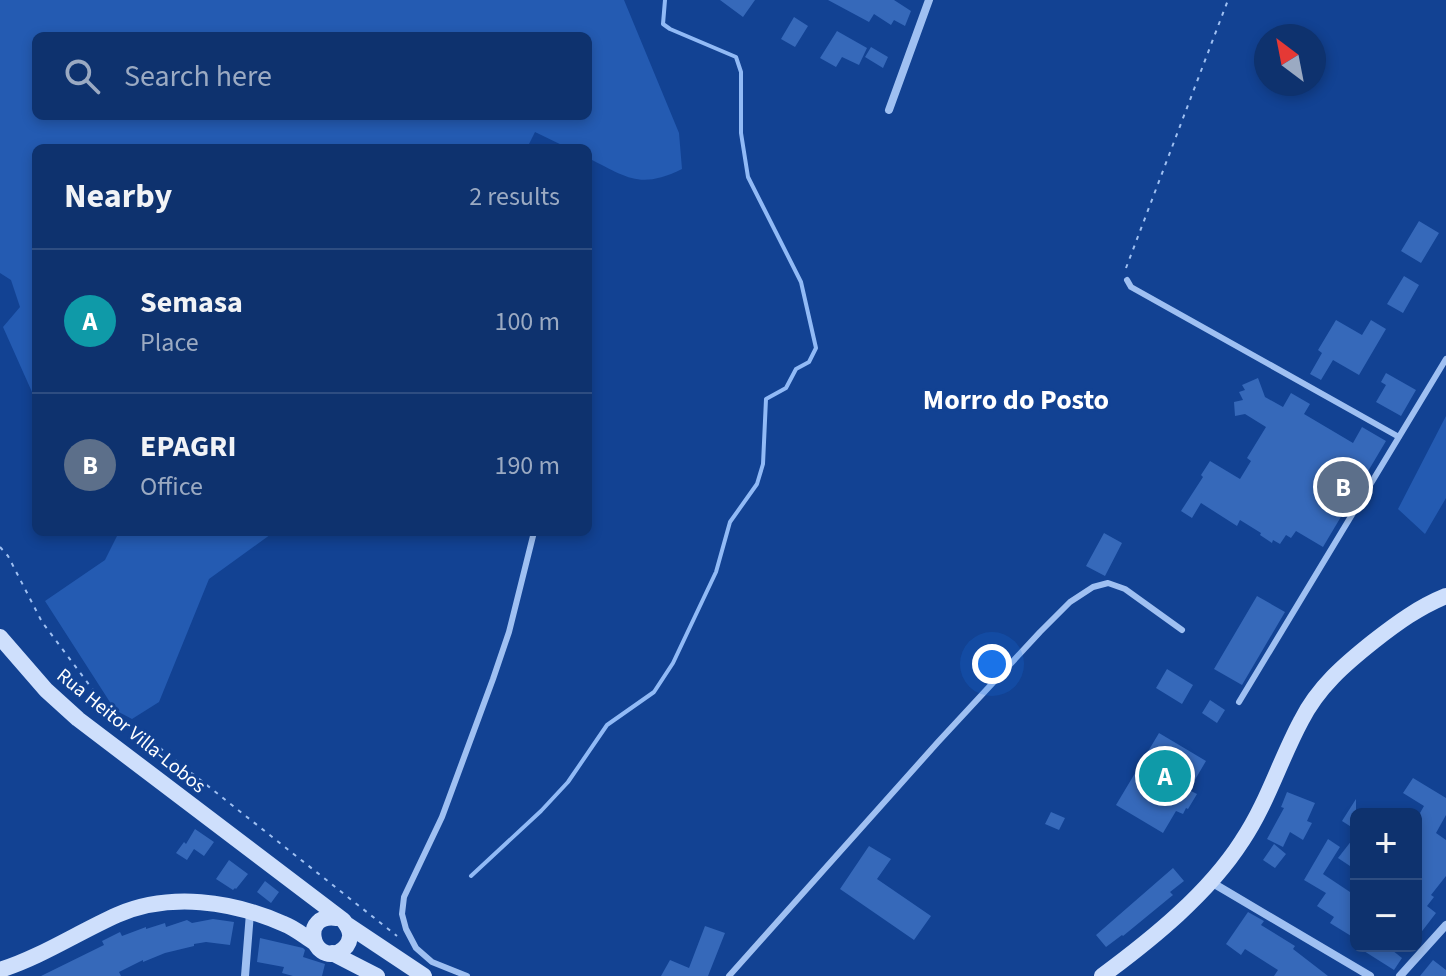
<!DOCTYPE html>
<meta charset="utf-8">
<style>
:root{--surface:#0e326e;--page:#1c3e76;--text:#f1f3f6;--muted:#9baac2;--line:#2e4d81;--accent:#95b2f1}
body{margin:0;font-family:"Source Sans 3",sans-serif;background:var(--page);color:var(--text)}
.controls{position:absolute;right:24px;bottom:24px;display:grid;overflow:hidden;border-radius:12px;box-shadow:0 4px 12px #0003}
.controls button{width:72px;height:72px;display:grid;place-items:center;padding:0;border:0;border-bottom:2px solid var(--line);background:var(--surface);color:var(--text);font:40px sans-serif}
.compass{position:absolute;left:1254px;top:24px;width:72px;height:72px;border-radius:50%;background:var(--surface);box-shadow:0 4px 12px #0003;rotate:328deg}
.you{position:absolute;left:992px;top:664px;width:28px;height:28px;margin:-20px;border:6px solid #fff;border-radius:50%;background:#1a73e8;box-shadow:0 0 0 12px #1a73e833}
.badge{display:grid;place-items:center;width:52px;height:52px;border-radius:50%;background:var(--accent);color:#fff;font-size:26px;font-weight:700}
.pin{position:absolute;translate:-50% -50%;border:4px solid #fff;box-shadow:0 2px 8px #0006}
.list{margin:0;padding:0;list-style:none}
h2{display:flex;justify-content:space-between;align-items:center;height:104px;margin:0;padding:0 32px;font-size:34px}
h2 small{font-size:26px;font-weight:400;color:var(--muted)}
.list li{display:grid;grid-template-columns:52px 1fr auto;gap:24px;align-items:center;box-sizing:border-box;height:144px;padding:0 32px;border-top:2px solid var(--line)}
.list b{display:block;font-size:30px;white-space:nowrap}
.list p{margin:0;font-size:26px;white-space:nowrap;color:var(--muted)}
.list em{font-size:26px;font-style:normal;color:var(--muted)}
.icon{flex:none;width:44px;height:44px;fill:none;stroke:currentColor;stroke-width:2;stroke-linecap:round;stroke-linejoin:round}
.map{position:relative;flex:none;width:1446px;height:976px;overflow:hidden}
.search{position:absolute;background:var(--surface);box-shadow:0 4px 12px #0003;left:32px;top:32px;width:560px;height:88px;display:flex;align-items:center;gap:20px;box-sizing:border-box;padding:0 28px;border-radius:12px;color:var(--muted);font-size:30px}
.panel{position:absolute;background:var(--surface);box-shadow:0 4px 12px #0003;left:32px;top:144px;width:560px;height:392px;border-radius:12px}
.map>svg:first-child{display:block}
</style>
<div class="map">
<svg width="1446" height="976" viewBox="0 0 1446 976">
<rect width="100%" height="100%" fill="#124293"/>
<path fill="#245bb2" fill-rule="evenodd" d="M0 0H624L679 133 682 169C639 190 627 177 588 158V148H568L535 132 527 148H36V401L3 327 20 307 11 280 0 273ZM36 36H588V116H36Z
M1446 416V498L1425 534 1398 509Z
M119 532H274L209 579 159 702 132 719 115 710 45 601 105 560Z"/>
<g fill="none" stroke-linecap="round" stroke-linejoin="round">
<path stroke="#91baf6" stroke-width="4" d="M471 876 541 811 568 782 607 725 654 692 673 663 716 572 730 522 757 484 763 464 766 399 786 388 796 369 809 362 816 348 801 282 748 177 741 133V72L736 57 670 29 663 24 665 0"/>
</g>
<path fill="#3669ba" d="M720 0H755L743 17Z
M828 0H894L911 11 905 26 894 20 891 25 874 14 869 22Z
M794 17 808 26 795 47 781 39Z
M837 31 867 48 859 65 842 57 836 67 820 58Z
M871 47 888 57 883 68 865 57Z
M1419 221 1439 233 1421 263 1401 251Z
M1404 276 1419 285 1403 313 1387 304Z
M1336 320 1362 335 1371 320 1386 329 1359 375 1333 360 1321 380 1310 374 1322 353 1318 350Z
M1386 373 1416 390 1401 416 1376 402 1386 385 1381 382Z
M1258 378 1265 397 1283 407 1291 393 1310 404 1304 414 1353 443 1362 427 1386 441 1323 547 1296 531 1291 538 1286 535 1280 544 1273 540 1272 543 1260 535 1261 533 1240 520 1237 526 1201 503 1192 518 1181 511 1203 477 1201 475 1210 461 1240 479 1251 461 1247 458 1266 427 1245 414 1235 416 1234 402 1243 400 1239 392 1245 390 1242 385Z
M1104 533 1122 543 1105 576 1086 566Z
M1257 596 1285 612 1242 685 1214 669Z
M1167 669 1193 685 1182 704 1156 688Z
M1210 700 1225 710 1217 723 1202 713Z
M1159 733 1206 761 1189 790 1197 794 1188 809 1186 808 1183 814 1176 811 1163 833 1116 805Z
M1413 778 1446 798V815L1436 833 1446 840V876L1431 895 1434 897 1427 906 1436 913 1416 939V820L1424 806 1403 793Z
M1287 792 1315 803 1307 821 1312 823 1303 840 1290 832 1283 847 1267 839 1284 808 1281 807Z
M1356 799V830L1342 821Z
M1051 812 1065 818 1059 830 1045 824Z
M195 829 214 842 204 856 194 849 187 860 176 853 184 842 186 844Z
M1356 835V870L1338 858Z
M1328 839 1340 847 1323 874 1356 896V939L1330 923 1334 917 1317 906 1326 893 1304 880Z
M1274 844 1286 854 1275 868 1263 860Z
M869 846 891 859 877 879 931 916 914 940 840 889Z
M229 860 248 874 236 889 235 888 233 890 216 879Z
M1173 868 1184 881 1170 892 1173 895 1123 936 1122 935 1106 947 1096 935Z
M265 881 279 892 271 903 257 892Z
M1248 912 1264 921 1261 925 1295 946 1293 949 1328 976H1274L1278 970 1245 949 1241 955 1226 944Z
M213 919 234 922 230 945 206 942 194 944V946L165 953 143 962V960L119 972 121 976H41L104 945 102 941 120 932 122 936 146 927V929L165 923 166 927 187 920 192 923Z
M705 926 725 933 708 976H661L670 960 689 968Z
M260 938 303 948 305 950 303 957 325 964 322 976H293L282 973 284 967 257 962Z
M1356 946H1387L1402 958 1394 970Z
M1433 960 1446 970V976H1420Z"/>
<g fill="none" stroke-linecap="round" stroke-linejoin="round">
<path stroke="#9fc0f2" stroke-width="2" stroke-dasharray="4 6" stroke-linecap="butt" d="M1126 268 1228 0
M0 547 8 556 42 622 102 702 397 936"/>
<path stroke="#9fc0f2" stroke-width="6" d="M1127 280 1131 287 1399 437
M1239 702 1446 359
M467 976 432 962 416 948 406 929 402 914 404 897 442 817 493 679 509 632 534 532
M729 976 938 742 1040 632 1070 602 1093 587 1108 583 1125 589 1182 630"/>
<path stroke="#9fc0f2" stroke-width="8" d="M889 110 929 0
M1211 882 1370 976
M245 976 250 913
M1400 976 1446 925"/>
<path stroke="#cedffc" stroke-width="16" d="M0 637 46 690 78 719 343 920C347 925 351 930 350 937 349 944 345 949 339 952 311 964 300 912 337 918
M346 924 424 976
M332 953 377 976
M0 970C41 957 77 933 117 915 170 892 232 901 284 924 295 928 305 937 315 943
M1102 976C1152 939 1208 894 1242 841 1267 804 1280 760 1301 721 1318 687 1345 664 1374 641 1397 623 1419 607 1446 596"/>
</g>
<g text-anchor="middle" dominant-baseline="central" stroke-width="6" stroke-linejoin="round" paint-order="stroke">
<g font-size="20" fill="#fff" stroke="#124293">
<text transform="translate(131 731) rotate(39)">Rua Heitor Villa-Lobos</text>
</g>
<g font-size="28" font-weight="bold" fill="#fff" stroke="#124293">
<text x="1016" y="400">Morro do Posto</text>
</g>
</g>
</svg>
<div class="controls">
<button>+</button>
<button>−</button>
</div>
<svg class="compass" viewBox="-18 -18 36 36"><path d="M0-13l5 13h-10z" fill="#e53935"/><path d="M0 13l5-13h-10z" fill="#9baac2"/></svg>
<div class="you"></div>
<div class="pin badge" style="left:1165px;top:776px;background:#0f9aa8">A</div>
<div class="pin badge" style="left:1343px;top:487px;background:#5c6f8a">B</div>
<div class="search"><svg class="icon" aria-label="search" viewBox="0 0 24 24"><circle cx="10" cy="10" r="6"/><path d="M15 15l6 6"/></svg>Search here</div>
<section class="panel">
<h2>Nearby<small>2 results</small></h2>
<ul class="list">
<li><span class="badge" style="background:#0f9aa8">A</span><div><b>Semasa</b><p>Place</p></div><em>100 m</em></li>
<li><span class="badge" style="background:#5c6f8a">B</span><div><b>EPAGRI</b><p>Office</p></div><em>190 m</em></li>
</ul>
</section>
</div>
